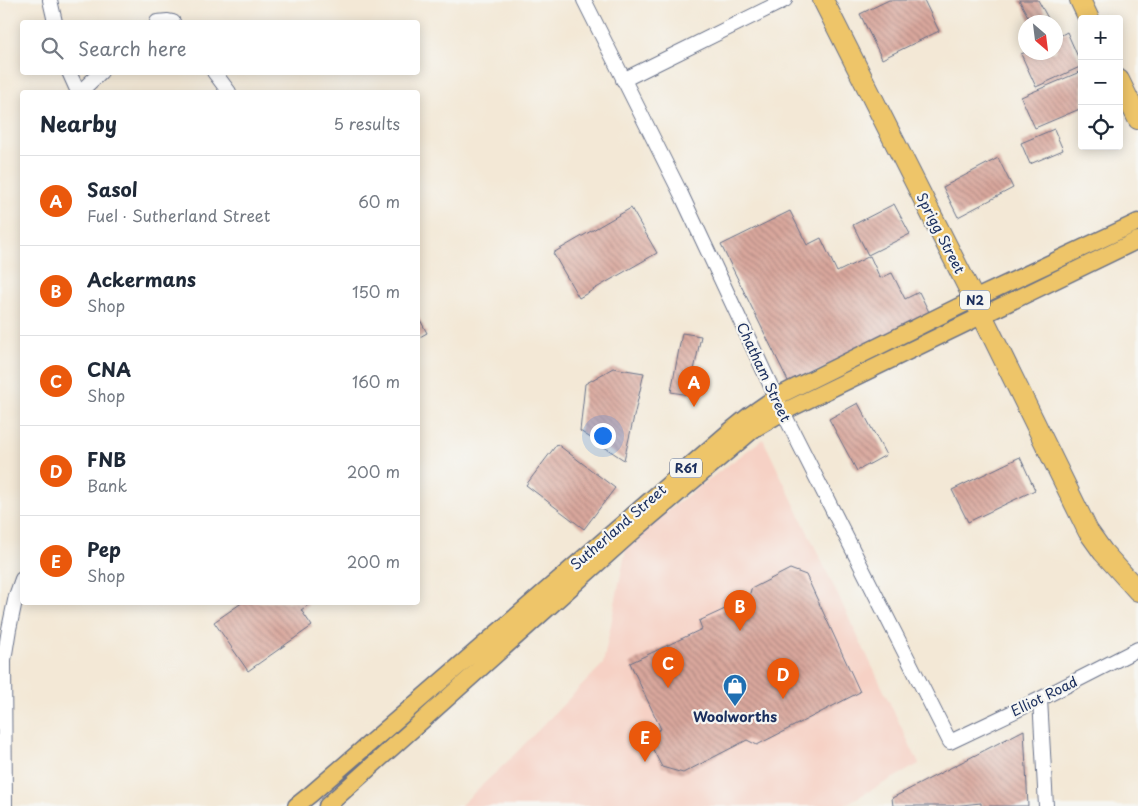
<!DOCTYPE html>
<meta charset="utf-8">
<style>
:root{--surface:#fff;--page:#f6f6f7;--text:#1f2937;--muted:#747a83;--line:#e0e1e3;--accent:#ea580c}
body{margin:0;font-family:"Playpen Sans",sans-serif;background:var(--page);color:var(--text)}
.controls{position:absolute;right:15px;top:15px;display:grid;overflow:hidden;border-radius:5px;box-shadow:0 2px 12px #0003}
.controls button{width:45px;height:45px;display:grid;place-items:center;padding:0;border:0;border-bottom:1px solid var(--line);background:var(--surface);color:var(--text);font:25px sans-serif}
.compass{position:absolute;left:1018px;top:15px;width:45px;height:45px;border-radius:50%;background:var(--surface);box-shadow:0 2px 12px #0003;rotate:152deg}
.you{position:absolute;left:602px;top:435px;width:18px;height:18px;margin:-12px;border:4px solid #fff;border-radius:50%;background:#1a73e8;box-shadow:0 0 0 8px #1a73e833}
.badge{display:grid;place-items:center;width:32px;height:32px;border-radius:50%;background:var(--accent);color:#fff;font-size:16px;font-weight:700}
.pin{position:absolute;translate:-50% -41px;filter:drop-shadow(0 1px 2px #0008)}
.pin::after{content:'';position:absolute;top:26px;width:18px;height:15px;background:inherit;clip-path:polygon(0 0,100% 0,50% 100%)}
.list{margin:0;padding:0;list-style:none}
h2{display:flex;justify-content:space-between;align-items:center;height:65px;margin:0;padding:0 20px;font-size:21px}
h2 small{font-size:16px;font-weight:400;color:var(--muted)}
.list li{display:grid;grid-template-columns:32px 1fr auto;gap:15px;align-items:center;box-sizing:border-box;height:90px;padding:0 20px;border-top:1px solid var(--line)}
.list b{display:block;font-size:19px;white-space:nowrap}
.list p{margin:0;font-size:16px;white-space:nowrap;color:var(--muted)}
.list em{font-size:16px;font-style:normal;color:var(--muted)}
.icon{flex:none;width:28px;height:28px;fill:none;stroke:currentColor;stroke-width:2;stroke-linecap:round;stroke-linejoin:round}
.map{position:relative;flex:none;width:1138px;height:806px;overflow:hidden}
.search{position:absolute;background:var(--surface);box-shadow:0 2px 12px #0003;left:20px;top:20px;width:400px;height:55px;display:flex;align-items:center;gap:12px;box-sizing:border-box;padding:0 18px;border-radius:5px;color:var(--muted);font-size:19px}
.panel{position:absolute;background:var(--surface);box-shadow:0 2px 12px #0003;left:20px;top:90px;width:400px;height:515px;border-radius:5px}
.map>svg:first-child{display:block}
</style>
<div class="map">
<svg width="1138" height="806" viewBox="0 0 1138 806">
<defs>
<pattern id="building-back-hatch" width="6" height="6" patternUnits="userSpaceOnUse" patternTransform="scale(1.25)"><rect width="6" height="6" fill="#d9a79c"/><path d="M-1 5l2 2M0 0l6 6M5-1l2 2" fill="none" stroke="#af8882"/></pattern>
</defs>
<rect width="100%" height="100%" fill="#f6f6f2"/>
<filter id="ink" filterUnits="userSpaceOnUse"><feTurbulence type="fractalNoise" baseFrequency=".02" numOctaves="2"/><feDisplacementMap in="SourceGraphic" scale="10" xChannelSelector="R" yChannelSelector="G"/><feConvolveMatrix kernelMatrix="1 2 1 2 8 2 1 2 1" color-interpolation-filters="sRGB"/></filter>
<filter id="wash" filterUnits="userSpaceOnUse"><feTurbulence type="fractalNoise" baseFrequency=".0096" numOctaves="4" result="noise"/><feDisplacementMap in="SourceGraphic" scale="20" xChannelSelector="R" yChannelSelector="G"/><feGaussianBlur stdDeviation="1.12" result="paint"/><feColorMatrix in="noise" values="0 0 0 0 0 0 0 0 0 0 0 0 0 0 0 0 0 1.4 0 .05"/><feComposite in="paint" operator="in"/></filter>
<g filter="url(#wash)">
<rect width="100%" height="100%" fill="#f3e8d6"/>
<path fill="#f6d1c5" d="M763 439 919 764 842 806H460L509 760 603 664 627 544 660 516Z"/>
<g id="blocks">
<path fill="url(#building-back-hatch)" d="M889 0H924L939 31 882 59 860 14Z
M1019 0H1038L1050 22H1031Z
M1067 32 1082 66 1036 87 1021 54 1026 52H1056V38Z
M1082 71V108L1035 128 1021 97Z
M1054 129 1063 150 1030 164 1021 143Z
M998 158 1013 188 958 217 943 187Z
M894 204 910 234 868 255 853 225Z
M631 208 657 253 579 298 553 253Z
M790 211 807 245 821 238 837 272 870 256 880 278 892 273 905 299 919 292 931 316 790 385 721 245Z
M418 316 427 333 418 338Z
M682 333 701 336 689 395 671 392Z
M613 368 644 373 624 460 580 431 585 384Z
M858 403 886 455 857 471 829 419Z
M557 444 615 488 584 529 526 485Z
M1020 457 1035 490 968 522 952 490Z
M790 569 806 575 860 692 757 745 747 740 683 773 662 767 646 736 661 729 630 663 702 629 699 621 749 598 751 589Z
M243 602H307L308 605 301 610 312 626 248 671 214 622Z
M1024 730 1028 806H981V803L952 806H893L892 798Z"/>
</g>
</g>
<g filter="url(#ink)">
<use href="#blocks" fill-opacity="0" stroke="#677088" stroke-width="1"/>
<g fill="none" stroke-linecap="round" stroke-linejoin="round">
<defs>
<path id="minor" d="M50 0 55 22
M584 0 681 194 783 412 950 742 1040 699 1138 649
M157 22 168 21 173 22
M69 72 78 92
M214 72 229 92
M623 80 785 0
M80 92 101 72
M1040 699 1046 806
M5 806 4 660 9 629 16 596 22 579"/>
<path id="major" d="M296 806 311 794 729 432 750 415 776 397 974 299 1138 222
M327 806 636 529 754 429 783 412 1138 240"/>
<path id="highway" d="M823 0 982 315 1088 531 1103 552 1138 591
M1080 0 1089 19
M1119 80 1138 119"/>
</defs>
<use href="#minor" stroke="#677088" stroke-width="16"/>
<use href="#major" stroke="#677088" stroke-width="19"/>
<use href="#highway" stroke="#677088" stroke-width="22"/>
<use href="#minor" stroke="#fff" stroke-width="14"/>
<use href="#major" stroke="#eec569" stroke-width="16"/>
<use href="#highway" stroke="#eec569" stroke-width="20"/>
</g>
</g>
<defs>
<symbol id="shop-pin" viewBox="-11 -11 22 30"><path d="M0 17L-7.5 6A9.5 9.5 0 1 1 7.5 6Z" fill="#1f6fb2" stroke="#f6f6f2"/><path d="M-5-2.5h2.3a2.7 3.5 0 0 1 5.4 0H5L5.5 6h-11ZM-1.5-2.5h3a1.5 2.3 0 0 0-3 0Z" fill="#fff"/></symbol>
</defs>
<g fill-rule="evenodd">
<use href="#shop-pin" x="721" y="672" width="28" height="38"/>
</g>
<g text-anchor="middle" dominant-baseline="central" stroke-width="4.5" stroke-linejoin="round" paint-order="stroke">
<g fill="#f6f6f2" stroke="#5d6b8a" stroke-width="1">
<rect x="960" y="290.5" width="30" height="19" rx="4"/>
<rect x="670" y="458.5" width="32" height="19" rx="4"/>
</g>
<g font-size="12" font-weight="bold" fill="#1b2f5e">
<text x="975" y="300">N2</text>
<text x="686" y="468">R61</text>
</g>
<g font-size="14" fill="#1b2f5e" stroke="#f6f6f2">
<text transform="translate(941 233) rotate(63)">Sprigg Street</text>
<text transform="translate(764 372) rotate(65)">Chatham Street</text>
<text transform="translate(618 527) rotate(-41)">Sutherland Street</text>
<text transform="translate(1044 696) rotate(-26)">Elliot Road</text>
</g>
<g font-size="14" font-weight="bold" fill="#1b2f5e" stroke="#f6f6f2">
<text x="735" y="716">Woolworths</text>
</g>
</g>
</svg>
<div class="controls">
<button>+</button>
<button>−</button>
<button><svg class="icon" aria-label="locate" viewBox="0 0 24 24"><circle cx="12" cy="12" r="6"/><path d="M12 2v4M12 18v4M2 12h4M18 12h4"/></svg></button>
</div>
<svg class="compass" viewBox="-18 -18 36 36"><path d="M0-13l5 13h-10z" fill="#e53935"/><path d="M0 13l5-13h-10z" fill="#747a83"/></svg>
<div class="you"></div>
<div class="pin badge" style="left:694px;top:407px">A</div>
<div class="pin badge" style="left:740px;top:631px">B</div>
<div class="pin badge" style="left:668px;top:688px">C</div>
<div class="pin badge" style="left:783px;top:699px">D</div>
<div class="pin badge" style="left:645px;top:762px">E</div>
<div class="search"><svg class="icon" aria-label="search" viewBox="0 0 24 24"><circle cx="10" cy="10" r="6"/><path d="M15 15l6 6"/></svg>Search here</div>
<section class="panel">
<h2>Nearby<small>5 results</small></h2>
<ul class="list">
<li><span class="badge">A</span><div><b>Sasol</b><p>Fuel · Sutherland Street</p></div><em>60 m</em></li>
<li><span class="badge">B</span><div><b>Ackermans</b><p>Shop</p></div><em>150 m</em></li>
<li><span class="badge">C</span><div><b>CNA</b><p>Shop</p></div><em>160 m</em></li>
<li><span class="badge">D</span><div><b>FNB</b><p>Bank</p></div><em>200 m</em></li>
<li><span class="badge">E</span><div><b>Pep</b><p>Shop</p></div><em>200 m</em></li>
</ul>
</section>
</div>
